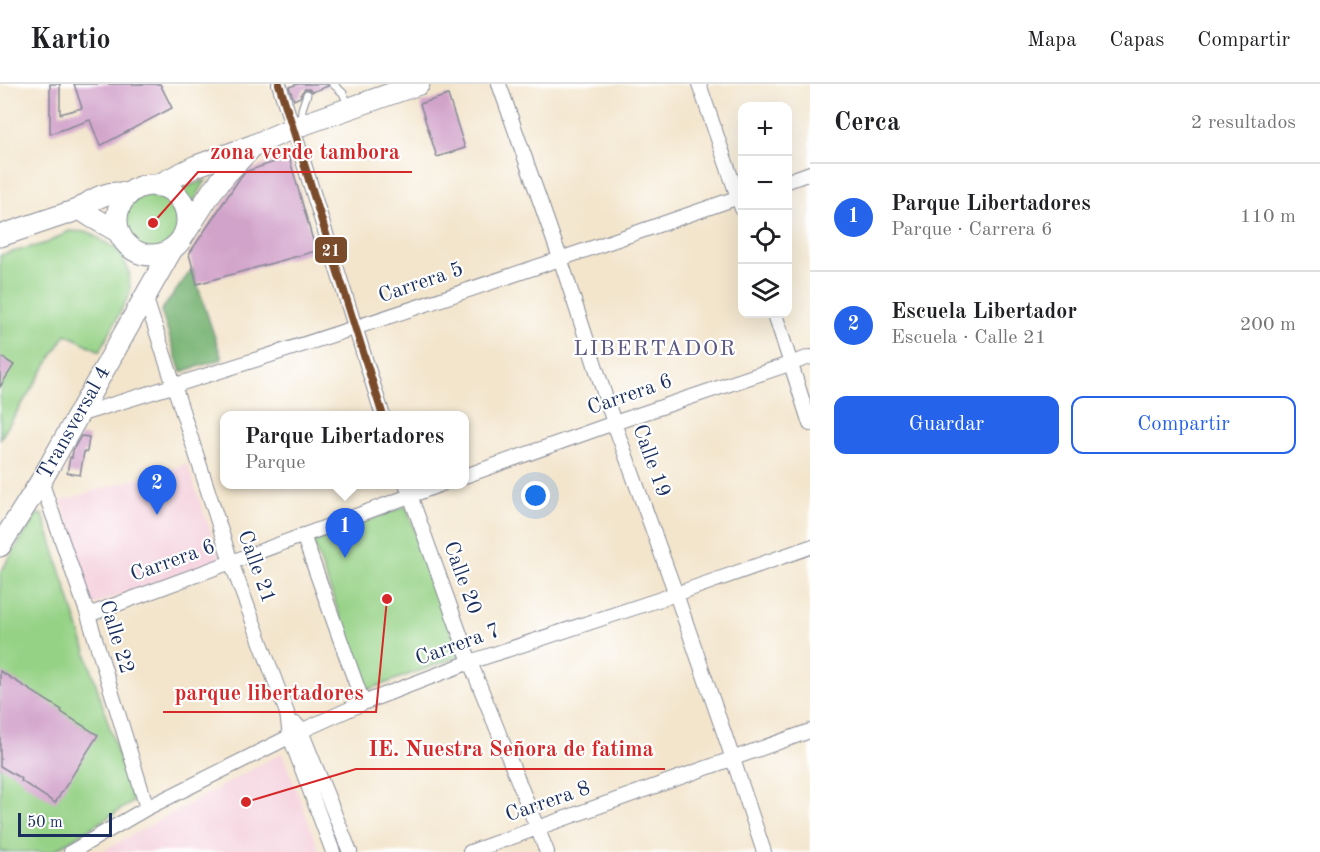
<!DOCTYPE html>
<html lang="es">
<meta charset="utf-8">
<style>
:root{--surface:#fff;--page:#f6f6f6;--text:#202124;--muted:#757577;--line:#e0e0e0;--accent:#2563eb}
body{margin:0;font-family:"Old Standard TT",serif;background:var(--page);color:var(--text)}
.controls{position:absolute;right:18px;top:18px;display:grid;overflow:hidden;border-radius:12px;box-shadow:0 6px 24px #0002}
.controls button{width:54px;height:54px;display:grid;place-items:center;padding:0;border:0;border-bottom:2px solid var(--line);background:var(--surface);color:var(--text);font:30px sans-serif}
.scale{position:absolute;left:18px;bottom:15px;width:94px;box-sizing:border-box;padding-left:6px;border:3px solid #1b2f5e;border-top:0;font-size:16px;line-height:21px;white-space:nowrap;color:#1b2f5e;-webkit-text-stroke:4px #fff;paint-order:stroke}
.you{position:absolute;left:536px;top:412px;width:21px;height:21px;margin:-15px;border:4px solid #fff;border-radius:50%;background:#1a73e8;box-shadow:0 0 0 9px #1a73e833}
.badge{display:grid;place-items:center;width:39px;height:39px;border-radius:50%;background:var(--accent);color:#fff;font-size:20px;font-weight:700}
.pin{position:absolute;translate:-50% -50px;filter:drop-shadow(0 2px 3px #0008)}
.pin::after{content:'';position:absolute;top:32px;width:21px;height:18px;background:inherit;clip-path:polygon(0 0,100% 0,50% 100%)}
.popup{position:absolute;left:220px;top:327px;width:249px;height:78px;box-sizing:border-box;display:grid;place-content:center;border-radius:12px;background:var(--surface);filter:drop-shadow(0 2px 4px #0005);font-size:20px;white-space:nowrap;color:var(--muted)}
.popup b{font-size:22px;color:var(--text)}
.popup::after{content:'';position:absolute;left:50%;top:100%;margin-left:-12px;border:12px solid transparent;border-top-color:var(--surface)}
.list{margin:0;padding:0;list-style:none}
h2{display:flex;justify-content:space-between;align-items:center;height:78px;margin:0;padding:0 24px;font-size:26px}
h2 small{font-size:20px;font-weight:400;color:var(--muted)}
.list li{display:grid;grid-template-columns:39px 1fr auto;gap:18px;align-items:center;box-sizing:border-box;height:108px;padding:0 24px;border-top:2px solid var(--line)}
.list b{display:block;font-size:22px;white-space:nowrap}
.list p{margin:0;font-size:20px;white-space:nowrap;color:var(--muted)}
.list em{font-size:20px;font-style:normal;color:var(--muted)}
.actions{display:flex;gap:12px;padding:18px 24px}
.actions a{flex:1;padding:14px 0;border:2px solid var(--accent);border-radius:12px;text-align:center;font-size:21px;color:var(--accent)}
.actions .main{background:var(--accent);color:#fff}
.icon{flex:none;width:33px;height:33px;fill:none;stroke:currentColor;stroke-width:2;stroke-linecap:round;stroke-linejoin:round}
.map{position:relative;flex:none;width:810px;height:768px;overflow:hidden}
header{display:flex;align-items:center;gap:36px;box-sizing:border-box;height:84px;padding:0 30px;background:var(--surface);border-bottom:2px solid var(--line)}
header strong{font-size:28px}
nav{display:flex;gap:33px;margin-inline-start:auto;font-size:21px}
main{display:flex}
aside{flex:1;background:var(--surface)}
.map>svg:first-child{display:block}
</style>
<header>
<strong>Kartio</strong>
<nav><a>Mapa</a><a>Capas</a><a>Compartir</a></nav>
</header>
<main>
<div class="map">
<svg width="810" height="768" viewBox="0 0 810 768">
<rect width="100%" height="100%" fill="#fff"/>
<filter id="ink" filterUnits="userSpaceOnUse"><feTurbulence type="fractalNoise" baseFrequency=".0167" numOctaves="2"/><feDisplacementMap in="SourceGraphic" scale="12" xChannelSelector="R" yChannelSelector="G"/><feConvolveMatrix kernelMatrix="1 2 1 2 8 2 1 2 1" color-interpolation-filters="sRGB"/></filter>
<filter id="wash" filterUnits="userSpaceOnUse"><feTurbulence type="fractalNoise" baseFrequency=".008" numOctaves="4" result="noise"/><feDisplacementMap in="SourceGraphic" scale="24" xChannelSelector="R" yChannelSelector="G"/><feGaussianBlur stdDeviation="1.35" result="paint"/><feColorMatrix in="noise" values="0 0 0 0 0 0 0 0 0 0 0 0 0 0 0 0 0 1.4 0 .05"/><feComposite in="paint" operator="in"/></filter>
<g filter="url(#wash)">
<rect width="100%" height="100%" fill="#f3e5cc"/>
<path fill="#f4cfdc" d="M187 380 220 475 93 521 61 417Z
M282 669 320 768H101Z"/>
<path fill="#96d286" stroke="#588072" stroke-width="1.5" d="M206 96 191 122 180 105Z
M124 139a29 29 0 1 1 58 0a29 29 0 1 1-58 0Z
M69 147 89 148 119 167 129 187 130 209 100 267 66 250 0 355V171L47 159Z
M406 422 460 572 367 606 313 458Z
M37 430 43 431 133 718 52 768H0V489Z"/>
<path fill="#78b473" stroke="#4a7268" stroke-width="1.5" d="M192 185 222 275 181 288 161 227Z"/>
<g id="blocks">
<path fill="#d2a3ca" d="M50 0H60V30L82 24 74 0H160L172 24 100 62 90 36 50 50Z
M298 0H327L328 2 312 8 309 5H305L302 8 300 13 294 16 289 3Z
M448 11 465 64 437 73 420 20Z
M289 73 316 167 197 200 189 170 240 94 245 88Z
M0 272 14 281 0 303Z
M81 352 89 353 87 368H84L80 391 67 389 70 373 72 374 73 366Z
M0 587 62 626 61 628 98 651 55 719 21 697 22 695 0 682Z"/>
</g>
</g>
<g filter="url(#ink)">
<use href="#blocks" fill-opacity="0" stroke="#878a95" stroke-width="1.5"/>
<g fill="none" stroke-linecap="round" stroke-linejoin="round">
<defs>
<path id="lane" d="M333 0 343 9 349 22
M301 39 302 25 307 10"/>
<path id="street" d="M279 0 383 332
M499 0 560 174 614 339 676 510 733 675 764 768
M699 0 742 125
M788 97 810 89
M145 212 231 478 287 629 290 653 333 768
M775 230 810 340
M78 331C301 264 522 189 742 112
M465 392 614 339 810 273
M41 397 88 531 147 724
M406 400 470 578 547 768
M303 451 363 619
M88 531 442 400
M296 640 301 647 350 768
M71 768 147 724 301 647 363 619 470 578 676 510 810 463
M470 768 810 647"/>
<g id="primary">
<circle cx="152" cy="136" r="35"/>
<path d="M156 102 196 82 254 61 293 44 419 0"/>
<path d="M80 125 92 133 119 148"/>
<path d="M185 149 212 107 227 89 250 65"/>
<path d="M0 152 80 125C94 114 110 105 128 111"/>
<path id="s1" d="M0 462 41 397 172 165"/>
</g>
</defs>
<use href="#lane" stroke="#878a95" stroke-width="9"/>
<use href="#street" stroke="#878a95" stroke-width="16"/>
<use href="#primary" stroke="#878a95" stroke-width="23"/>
<use href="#lane" stroke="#fff" stroke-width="7"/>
<use href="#street" stroke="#fff" stroke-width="14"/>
<use href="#primary" stroke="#fff" stroke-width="21"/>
<defs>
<path id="bus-1" d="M279 0 383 332"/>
</defs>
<use href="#bus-1" stroke="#fff" stroke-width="12"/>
<use href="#bus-1" stroke="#7a4b2a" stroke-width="8"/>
</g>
</g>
<g text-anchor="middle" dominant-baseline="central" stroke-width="4.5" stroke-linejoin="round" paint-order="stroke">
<g font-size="21" fill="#1b2f5e" stroke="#fff">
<text transform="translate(421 199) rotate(-19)">Carrera 5</text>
<text transform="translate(630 311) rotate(-19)">Carrera 6</text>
<text stroke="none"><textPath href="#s1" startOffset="144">Transversal 4</textPath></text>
<text transform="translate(651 377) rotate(70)">Calle 19</text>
<text transform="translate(173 477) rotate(-20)">Carrera 6</text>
<text transform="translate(256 483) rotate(70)">Calle 21</text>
<text transform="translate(462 494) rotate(70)">Calle 20</text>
<text transform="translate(116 553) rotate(73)">Calle 22</text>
<text transform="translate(458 561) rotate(-20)">Carrera 7</text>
<text transform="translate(548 718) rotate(-19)">Carrera 8</text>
</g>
<g font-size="22" letter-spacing="1.5" fill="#5b5884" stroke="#fff">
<text x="655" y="265">LIBERTADOR</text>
</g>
</g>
<path fill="none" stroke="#d62828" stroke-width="2" d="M153 139L198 88H412M387 515L376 628H163M246 718L356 685H665"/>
<g fill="#d62828" stroke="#fff" stroke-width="2">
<circle cx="153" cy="139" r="6"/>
<circle cx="387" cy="515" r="6"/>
<circle cx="246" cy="718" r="6"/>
</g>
<g font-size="22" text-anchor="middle" font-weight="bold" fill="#d62828" stroke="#fff" stroke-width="4.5" stroke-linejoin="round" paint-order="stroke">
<text x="305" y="75">zona verde tambora</text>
<text x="269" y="616">parque libertadores</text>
<text x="511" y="672">IE. Nuestra Señora de fatima</text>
</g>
<rect stroke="#fff" stroke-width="2" x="314" y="152" width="34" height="28" rx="6" fill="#7a4b2a"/>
<g font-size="16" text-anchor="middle" font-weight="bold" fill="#fff">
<text x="331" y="172">21</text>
</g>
</svg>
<div class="controls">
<button>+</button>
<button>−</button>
<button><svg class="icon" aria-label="locate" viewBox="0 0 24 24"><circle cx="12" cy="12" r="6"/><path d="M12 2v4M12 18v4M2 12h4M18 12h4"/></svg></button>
<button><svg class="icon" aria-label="layers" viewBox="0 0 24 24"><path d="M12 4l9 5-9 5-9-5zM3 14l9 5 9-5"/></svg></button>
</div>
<div class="scale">50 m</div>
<div class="you"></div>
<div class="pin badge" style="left:345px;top:474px">1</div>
<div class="popup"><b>Parque Libertadores</b>Parque</div>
<div class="pin badge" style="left:157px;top:431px">2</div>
</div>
<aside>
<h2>Cerca<small>2 resultados</small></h2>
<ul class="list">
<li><span class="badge">1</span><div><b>Parque Libertadores</b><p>Parque · Carrera 6</p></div><em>110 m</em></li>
<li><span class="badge">2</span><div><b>Escuela Libertador</b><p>Escuela · Calle 21</p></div><em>200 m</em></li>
</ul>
<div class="actions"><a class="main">Guardar</a><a>Compartir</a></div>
</aside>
</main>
